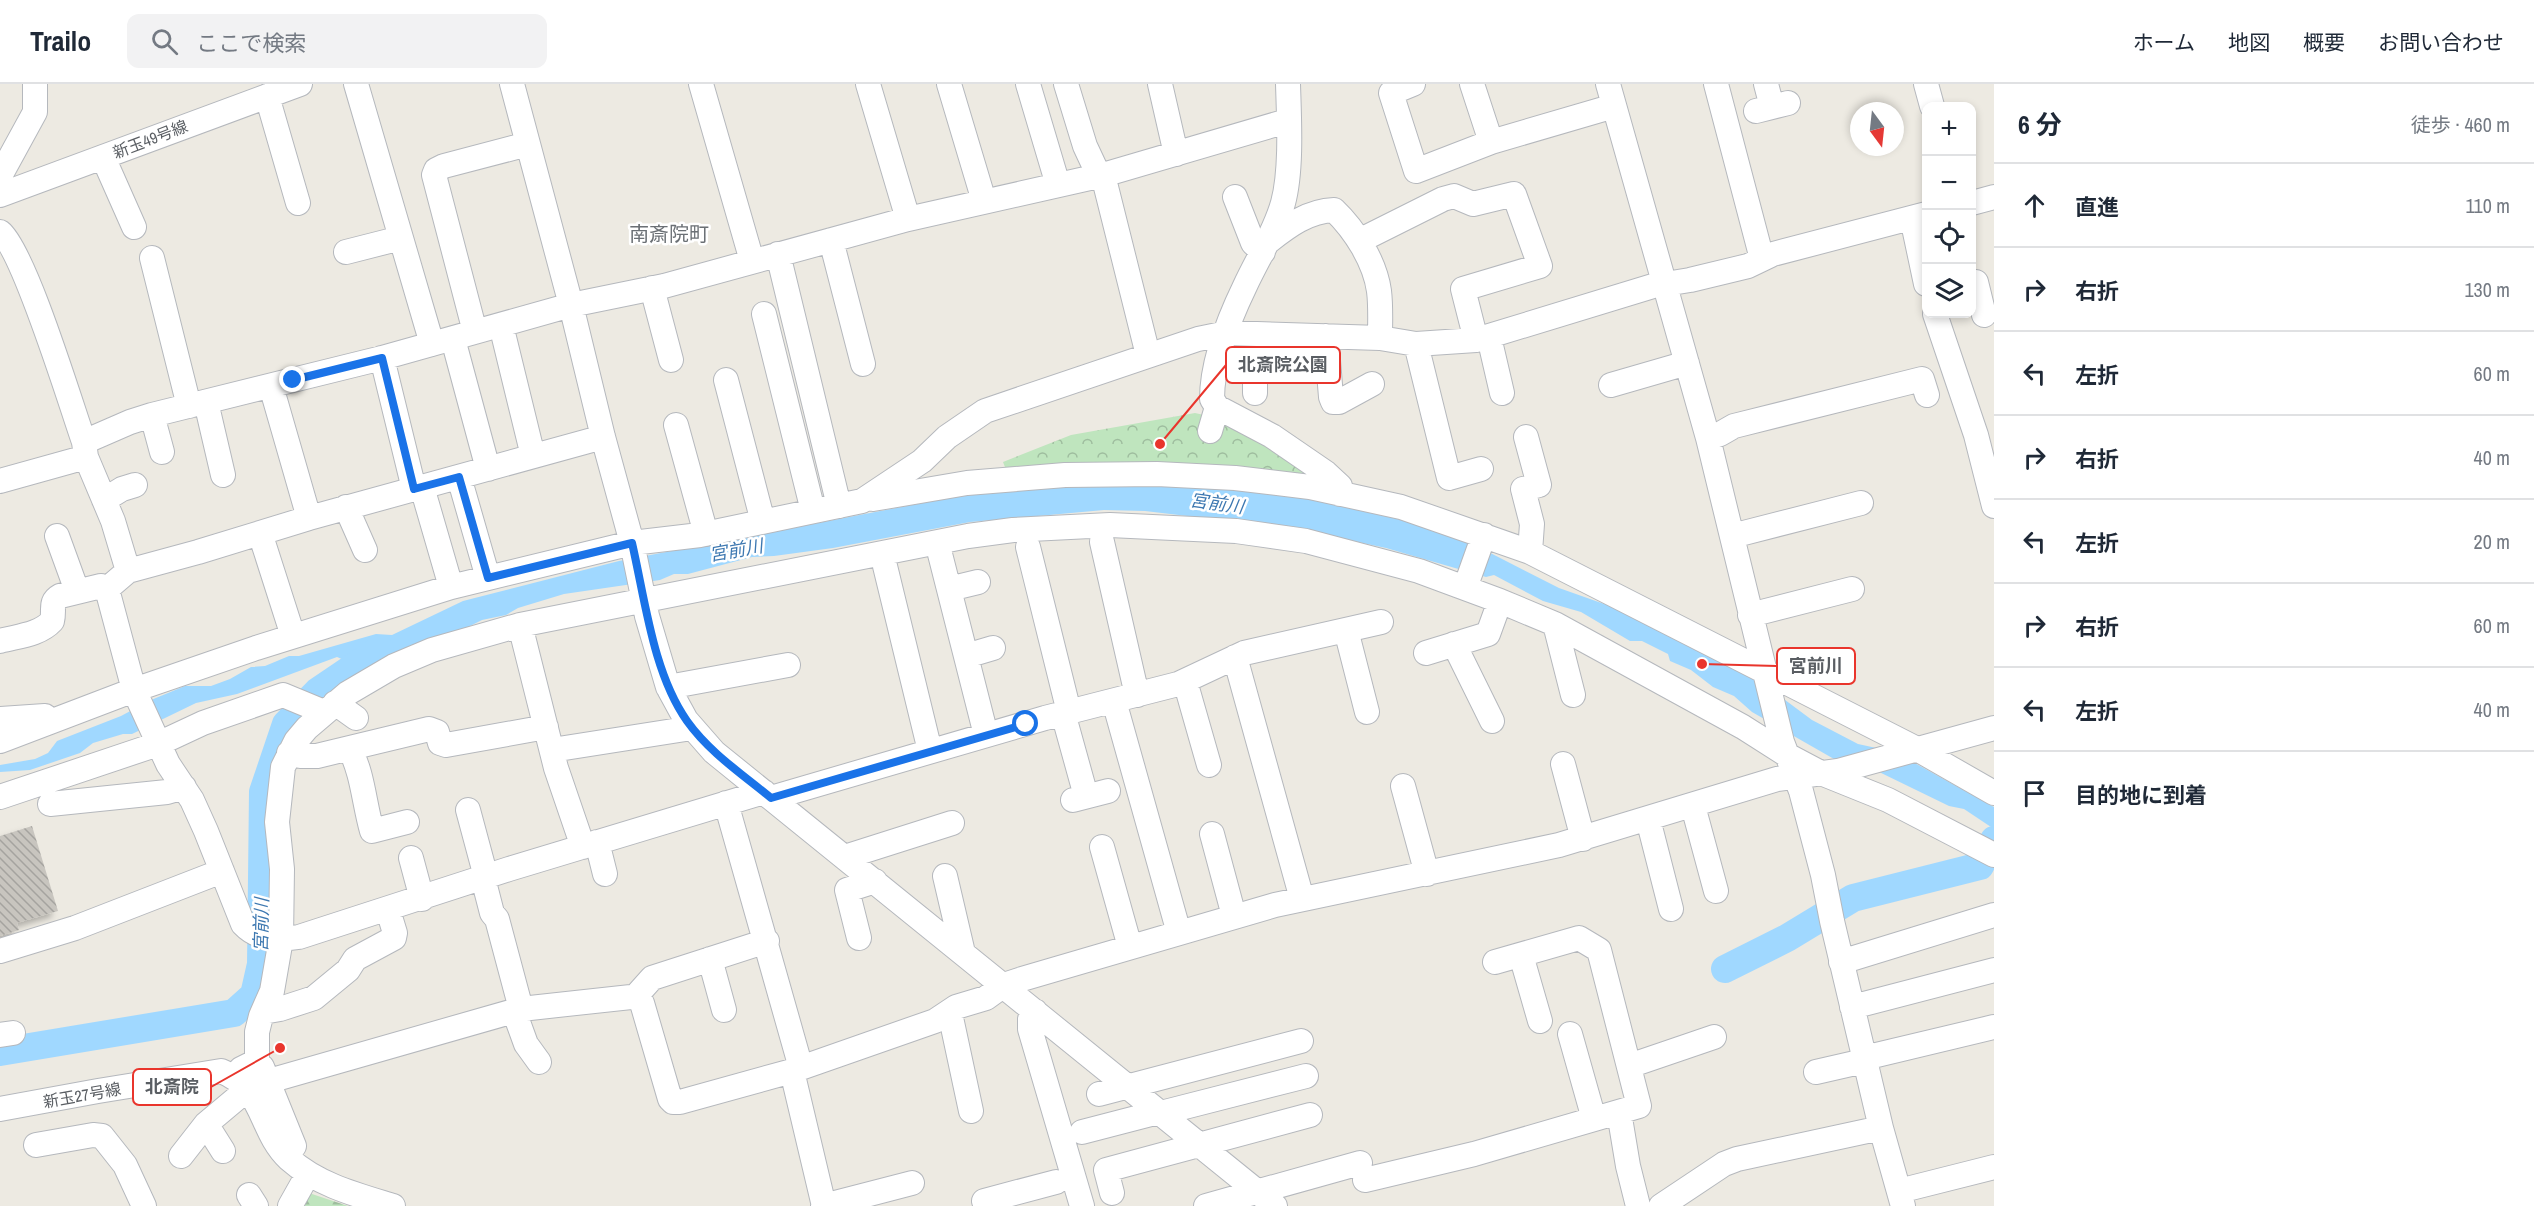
<!DOCTYPE html>
<html lang="ja">
<meta charset="utf-8">
<style>
:root{--surface:#fff;--page:#f2f2f3;--text:#1f2937;--muted:#747a83;--line:#e0e1e3}
body{margin:0;font-family:"Archivo Narrow","Noto Sans JP",sans-serif;background:var(--page);color:var(--text)}
.controls{position:absolute;right:18px;top:18px;display:grid;overflow:hidden;border-radius:12px;box-shadow:0 3px 9px #0003}
.controls button{width:54px;height:54px;display:grid;place-items:center;padding:0;border:0;border-bottom:2px solid var(--line);background:var(--surface);color:var(--text);font:30px sans-serif}
.compass{position:absolute;left:1850px;top:18px;width:54px;height:54px;border-radius:50%;background:var(--surface);box-shadow:0 3px 9px #0003;rotate:165deg}
.stop{position:absolute;width:18px;height:18px;margin:-14px;border:4px solid #1a73e8;border-radius:50%;background:#fff}
.stop.end{background:#1a73e8;border-color:#fff;box-shadow:0 2px 6px #0008}
.list{margin:0;padding:0;list-style:none}
h2{display:flex;justify-content:space-between;align-items:center;height:78px;margin:0;padding:0 24px;font-size:26px}
h2 small{font-size:20px;font-weight:400;color:var(--muted)}
.list li{display:grid;grid-template-columns:39px 1fr auto;gap:18px;align-items:center;box-sizing:border-box;height:84px;padding:0 24px;border-top:2px solid var(--line)}
.list b{display:block;font-size:22px;white-space:nowrap}
.list em{font-size:20px;font-style:normal;color:var(--muted)}
.icon{flex:none;width:33px;height:33px;fill:none;stroke:currentColor;stroke-width:2;stroke-linecap:round;stroke-linejoin:round}
.map{position:relative;flex:none;width:1994px;height:1122px;overflow:hidden}
header{display:flex;align-items:center;gap:36px;box-sizing:border-box;height:84px;padding:0 30px;background:var(--surface);border-bottom:2px solid var(--line)}
header strong{font-size:28px}
nav{display:flex;gap:33px;margin-inline-start:auto;font-size:21px}
.search{width:420px;height:54px;background:var(--page);display:flex;align-items:center;gap:15px;box-sizing:border-box;padding:0 21px;border-radius:12px;color:var(--muted);font-size:22px}
main{display:flex}
aside{flex:1;background:var(--surface)}
.map>svg:first-child{display:block}
</style>
<header>
<strong>Trailo</strong>
<div class="search"><svg class="icon" aria-label="search" viewBox="0 0 24 24"><circle cx="10" cy="10" r="6"/><path d="M15 15l6 6"/></svg>ここで検索</div>
<nav><a>ホーム</a><a>地図</a><a>概要</a><a>お問い合わせ</a></nav>
</header>
<main>
<div class="map">
<svg width="1994" height="1122" viewBox="0 0 1994 1122">
<defs>
<pattern id="forest-firs" width="22" height="20" patternUnits="userSpaceOnUse" patternTransform="scale(1.5)"><rect width="22" height="20" fill="#bfe5be"/><path d="M5 1l3.5 6h-7zM16 11l3.5 6h-7z" fill="#9ebd9e"/></pattern>
<pattern id="park-crowns" width="20" height="18" patternUnits="userSpaceOnUse" patternTransform="scale(1.5)"><rect width="20" height="18" fill="#bfe5be"/><path d="M2 6a3 3 0 1 1 6 0M12 15a3 3 0 1 1 6 0" fill="none" stroke="#9ebd9e"/></pattern>
<pattern id="building-back-hatch" width="6" height="6" patternUnits="userSpaceOnUse" patternTransform="scale(1.5)"><rect width="6" height="6" fill="#c8c5bf"/><path d="M-1 5l2 2M0 0l6 6M5-1l2 2" fill="none" stroke="#a5a39f"/></pattern>
<filter id="shadow"><feDropShadow dx="-5.5" dy="5.5" stdDeviation="3" flood-color="#0004"/></filter>
</defs>
<rect width="100%" height="100%" fill="#edeae2"/>
<path fill="url(#forest-firs)" d="M306 1108 348 1122H299Z"/>
<path fill="url(#park-crowns)" d="M1195 329 1222 335 1324 399 1008 391 1003 378 1071 351Z"/>
<path fill="#a0d8ff" d="M1076 400H1182L1308 415 1402 436 1465 456 1559 504 1607 521 1754 593 1812 636 1858 660 1881 665 1911 677 1994 723V760L1988 755 1991 743 1964 725 1949 722 1875 686 1834 675 1752 628 1734 612 1713 603 1691 586 1670 577 1668 570 1642 557H1630L1581 528 1543 517 1494 491 1486 493 1386 464 1297 445 1145 427 1104 426 970 438 833 464 774 472 752 473 688 490H674L660 496 564 510 518 524 506 531 482 536 462 546 401 566 350 593 344 576 337 573 237 610 196 619 132 650H123L93 659 80 669 30 686 0 688V681L35 675 48 669 57 657 121 632 151 616 185 602H211L230 595 251 583 265 582 289 572H299L376 550 392 551 463 517 619 477 943 415 1017 405Z"/>
<g fill="none" stroke-linecap="round" stroke-linejoin="round">
<path stroke="#a0d8ff" stroke-width="28" d="M1725 885 1787 854 1853 814 1980 782 1994 756
M0 968 234 929 254 911 261 880 263 708 286 640 318 607 380 565"/>
</g>
<path fill="url(#building-back-hatch)" filter="url(#shadow)" d="M32 742 58 827 17 839 19 846 0 852V752Z"/>
<g fill="none" stroke-linecap="round" stroke-linejoin="round">
<defs>
<path id="minor" d="M356 0 432 260
M512 0 571 221 603 353 632 459 647 532 668 603 686 636 714 668 1275 1122
M701 0 752 177
M868 0 908 135
M949 0 984 117
M1028 0 1058 101
M1066 0 1085 62 1099 92
M1160 0 1176 70
M1288 0C1289 34 1292 86 1283 119 1275 148 1258 174 1245 202 1229 235 1212 277 1212 315L1217 323 1272 352 1326 389 1340 402V410
M1413 0 1391 9 1416 87 1491 58 1614 22
M1472 0 1491 58
M1608 0 1708 354 1782 658 1801 707 1823 791 1832 837 1881 1044 1903 1122
M1716 0 1762 175
M1766 0 1772 23
M1926 0 1932 22
M267 12 298 119
M1756 27 1788 19
M103 73 134 143
M1103 91 1148 271
M0 92 35 28V0
M0 111 300 0
M1235 113 1253 159 1263 168
M1972 119 1994 113
M1912 134 1926 200
M0 148C24 166 71 321 84 358L86 373 113 437 128 487
M831 156 863 280
M1269 157C1288 142 1308 127 1334 126 1355 146 1375 178 1379 207 1381 223 1380 239 1380 254
M1359 157 1443 115 1454 112 1473 120 1514 110 1540 182 1463 205 1476 256
M346 168 401 154
M778 170 839 422
M152 174 189 322
M1976 198 1984 231
M652 204 671 276
M764 230 813 427
M1935 230 1976 351 1994 422
M501 241 533 372
M475 248 434 91 436 86 444 82 528 60
M1255 252V309
M1326 252 1331 313 1333 318H1339L1372 300
M1489 253 1502 309
M453 255 488 385
M1416 260 1449 394 1481 385
M382 274 414 405
M726 296 763 438
M1611 301 1687 279
M271 302 309 434
M206 318 223 391
M152 331 162 368
M676 341 706 450
M1210 347 1217 323
M603 353 309 434 198 468 128 487 107 505 134 606 168 680 192 716 206 747 243 840C258 856 279 856 299 853L509 785 764 708
M1526 353 1539 401 1523 405 1532 440 1530 468
M1708 354 1720 350 1734 342 1922 295 1927 311
M84 358 130 338 152 331 382 274 571 221 664 202 908 135 1103 91 1287 37
M459 393 488 494
M0 397 86 373
M422 403 451 503
M873 415 967 399 1065 391 1157 390 1235 394 1310 403 1401 423 1530 468 1917 665 1994 709
M104 416 122 405 135 401
M346 423 365 466
M260 449 293 552
M57 452 77 507
M1732 452 1861 419
M1102 458 1137 611
M1028 463 1069 628
M940 470 986 651
M885 482 930 667
M1465 504 1484 451
M949 505 978 498
M1750 531 1852 505
M1555 540 1573 611
M520 541 556 684 583 763
M1346 546 1367 628
M0 557C18 552 39 551 52 537 55 526 49 518 60 512L101 502 107 505
M1454 560 1492 637
M1426 569 1488 550 1500 517
M966 572 993 564
M1235 573 1302 815
M1185 597 1209 681
M668 603 788 581
M1114 617 1179 849
M335 619 356 634
M1063 629 1086 712
M0 635 45 632
M0 657 134 606 256 564 451 503 632 459 700 451 862 417 922 377 947 353 985 327 1198 255 1227 249 1380 254 1416 260 1476 256 1653 202 1690 196 1748 182 1773 170 1926 130
M350 665C363 691 364 719 372 747L407 738
M552 666 692 644
M289 669 300 672H317L429 645 437 648 440 659 446 661 546 643
M1563 680 1583 755
M1403 702 1427 790
M0 713 158 660 203 639 283 611 324 628
M771 714 1045 634 1178 600 1244 569 1381 538
M1073 716 1108 707
M726 719 801 984
M50 720 167 708 184 703
M1693 722 1716 807
M468 726 486 793
M1648 735 1671 825
M1212 750 1234 832
M597 758 605 790
M1102 763 1130 863
M845 773 952 739
M411 774 422 815
M945 792 963 869
M483 794 492 829 497 835 521 925
M859 854 847 806 875 797
M0 867 75 844 222 787
M1521 871 1540 937
M710 875 724 926
M1841 878 1994 831
M635 913 652 894 767 857
M1852 923 1994 886
M514 927 526 960 539 978
M1035 927 1030 935V945L1082 1122
M263 928 280 925 314 914 348 886 355 875 394 854 395 849 388 826
M950 929 971 1027
M1570 950 1594 1035
M0 951 13 949
M1864 974 1994 943
M1629 982 1714 953
M262 983 294 1062
M792 987 824 1122
M1816 988 1864 977
M234 992 241 985 257 977V948L261 932 272 907 281 855 282 785 277 738 283 683 296 657 307 644 348 609 394 582 432 566 520 541 968 452 1013 446 1110 441 1236 447 1306 457 1419 487 1500 517 1555 540 1743 643 1787 671 1821 689 1888 716 1994 771
M269 997 521 925 631 913H635L642 919 670 1015 673 1018H680L792 987 935 937 956 923 986 914 1004 901 1022 895 1275 821 1559 761 1777 695 1838 687 1994 644
M1099 1010 1301 957
M0 1025 98 1007 221 987C265 1004 259 1047 289 1075 318 1101 357 1111 393 1122
M1619 1028 1628 1082 1638 1122
M1161 1029 1306 992
M206 1040 223 1067
M1082 1048 1159 1028
M36 1061 93 1051 102 1052 125 1081 144 1122
M181 1072 206 1040 249 1004
M1365 1096 1474 1070 1639 1022 1599 866 1579 854 1495 878
M1899 1107 1994 1083
M1112 1109 1106 1086 1310 1031
M249 1111 256 1122
M984 1117 1056 1098
M290 1122 308 1090
M823 1122 912 1099
M1206 1122 1360 1079
M1661 1122 1724 1080 1737 1075 1881 1044"/>
</defs>
<use href="#minor" stroke="#b5b8bd" stroke-width="26"/>
<use href="#minor" stroke="#fff" stroke-width="24"/>
</g>
<g fill="none" stroke-linecap="round" stroke-linejoin="round">
<path stroke="#1a73e8" stroke-width="8" d="M293 296 382 274 414 405 459 393 488 494 632 459C645 515 653 589 687 637 709 668 742 690 771 714L1026 640"/>
</g>
<g text-anchor="middle" dominant-baseline="central" stroke-width="5" stroke-linejoin="round" paint-order="stroke">
<g font-size="16" fill="#5a5e63" stroke="#fff">
<text transform="translate(150 55) rotate(-21)">新玉49号線</text>
<text transform="translate(82 1011) rotate(-10)">新玉27号線</text>
</g>
<g font-size="18" font-style="italic" fill="#3d78b1" stroke="#fff">
<text transform="translate(1217 419) rotate(8)">宮前川</text>
<text transform="translate(736 466) rotate(-10)">宮前川</text>
<text transform="translate(261 841) rotate(-89)">宮前川</text>
</g>
<g font-size="20" fill="#6b7075" stroke="#fff">
<text x="669" y="149">南斎院町</text>
</g>
</g>
<path fill="none" stroke="#e9352c" stroke-width="2" d="M1160 360L1226 281M1702 580L1777 582M280 964L211 1003"/>
<g fill="#e9352c" stroke="#fff" stroke-width="2">
<circle cx="1160" cy="360" r="6"/>
<circle cx="1702" cy="580" r="6"/>
<circle cx="280" cy="964" r="6"/>
</g>
<g fill="#fff" stroke="#e9352c" stroke-width="2">
<rect x="1226" y="263" width="114" height="36" rx="6"/>
<rect x="1777" y="564" width="78" height="36" rx="6"/>
<rect x="133" y="985" width="78" height="36" rx="6"/>
</g>
<g font-size="18" text-anchor="middle" font-weight="bold" fill="#5a5e63">
<text x="1283" y="287">北斎院公園</text>
<text x="1816" y="588">宮前川</text>
<text x="172" y="1009">北斎院</text>
</g>
</svg>
<div class="controls">
<button>+</button>
<button>−</button>
<button><svg class="icon" aria-label="locate" viewBox="0 0 24 24"><circle cx="12" cy="12" r="6"/><path d="M12 2v4M12 18v4M2 12h4M18 12h4"/></svg></button>
<button><svg class="icon" aria-label="layers" viewBox="0 0 24 24"><path d="M12 4l9 5-9 5-9-5zM3 14l9 5 9-5"/></svg></button>
</div>
<svg class="compass" viewBox="-18 -18 36 36"><path d="M0-13l5 13h-10z" fill="#e53935"/><path d="M0 13l5-13h-10z" fill="#747a83"/></svg>
<div class="stop" style="left:1026px;top:640px"></div>
<div class="stop end" style="left:293px;top:296px"></div>
</div>
<aside>
<h2>6 分<small>徒歩 · 460 m</small></h2>
<ul class="list">
<li><svg class="icon" aria-label="ahead" viewBox="0 0 24 24"><path d="M12 20V5M6 11l6-6 6 6"/></svg><div><b>直進</b></div><em>110 m</em></li>
<li><svg class="icon" aria-label="right" viewBox="0 0 24 24"><path d="M7 20v-9h11M14 6l5 5-5 5"/></svg><div><b>右折</b></div><em>130 m</em></li>
<li><svg class="icon" aria-label="left" viewBox="0 0 24 24"><path d="M17 20v-9H6M10 6l-5 5 5 5"/></svg><div><b>左折</b></div><em>60 m</em></li>
<li><svg class="icon" aria-label="right" viewBox="0 0 24 24"><path d="M7 20v-9h11M14 6l5 5-5 5"/></svg><div><b>右折</b></div><em>40 m</em></li>
<li><svg class="icon" aria-label="left" viewBox="0 0 24 24"><path d="M17 20v-9H6M10 6l-5 5 5 5"/></svg><div><b>左折</b></div><em>20 m</em></li>
<li><svg class="icon" aria-label="right" viewBox="0 0 24 24"><path d="M7 20v-9h11M14 6l5 5-5 5"/></svg><div><b>右折</b></div><em>60 m</em></li>
<li><svg class="icon" aria-label="left" viewBox="0 0 24 24"><path d="M17 20v-9H6M10 6l-5 5 5 5"/></svg><div><b>左折</b></div><em>40 m</em></li>
<li><svg class="icon" aria-label="arrive" viewBox="0 0 24 24"><path d="M6 21V4h12l-3 4 3 4H6"/></svg><div><b>目的地に到着</b></div></li>
</ul>
</aside>
</main>
